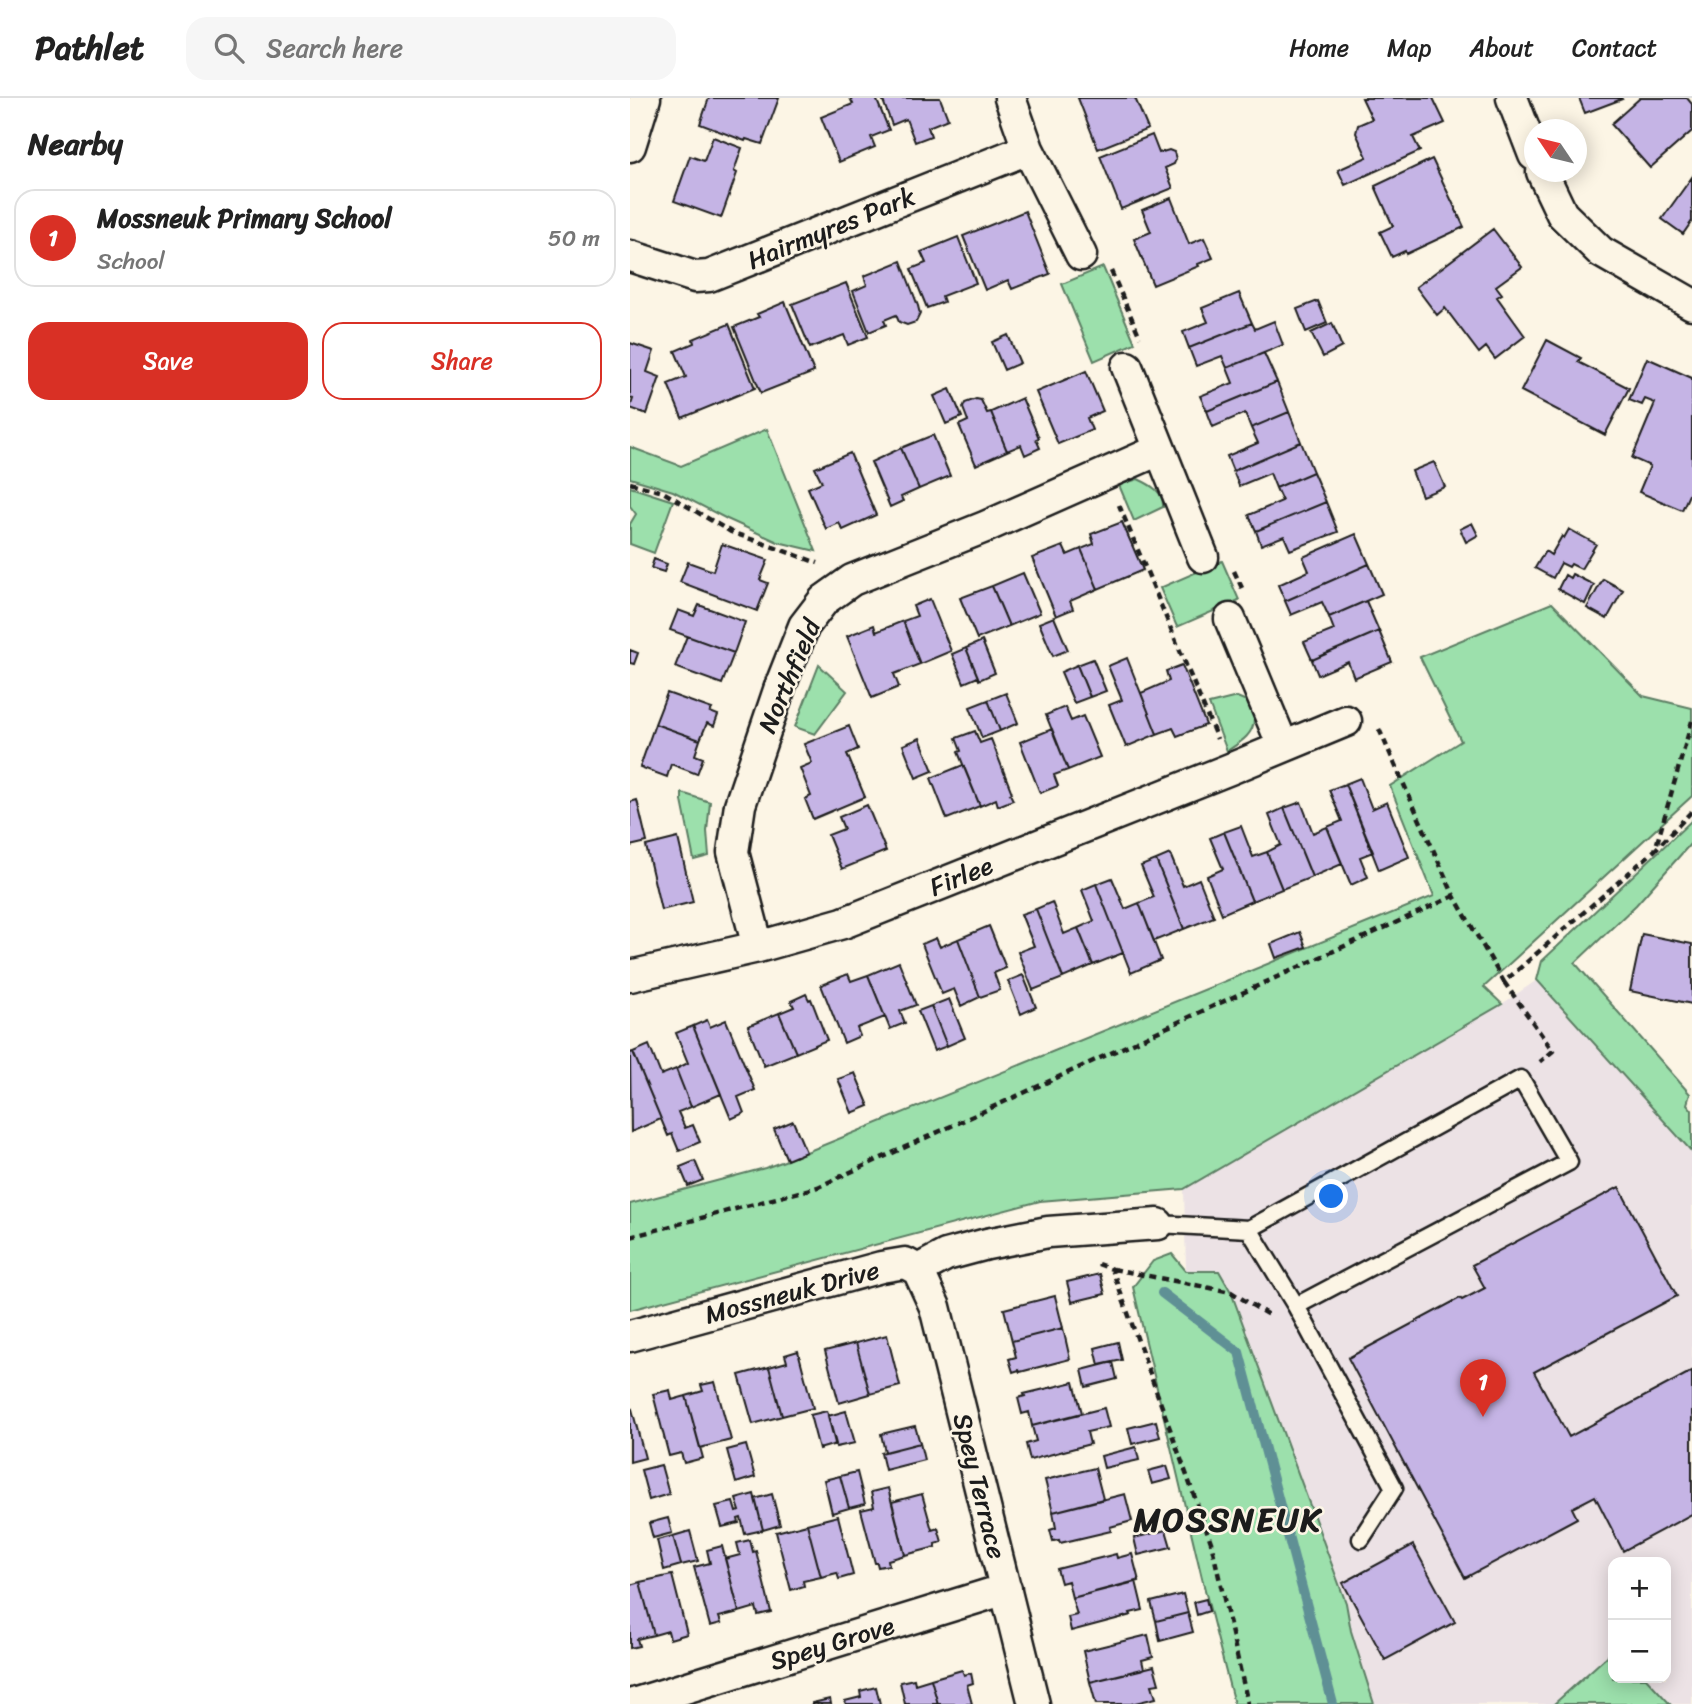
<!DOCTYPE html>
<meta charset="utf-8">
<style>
:root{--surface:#fff;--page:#f6f6f6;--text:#222;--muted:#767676;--line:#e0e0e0;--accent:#d93025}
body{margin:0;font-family:Sriracha,sans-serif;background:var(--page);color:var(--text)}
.controls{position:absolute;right:21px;bottom:21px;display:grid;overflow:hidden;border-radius:14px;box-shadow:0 4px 18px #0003}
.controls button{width:63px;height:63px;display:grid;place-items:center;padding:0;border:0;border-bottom:2px solid var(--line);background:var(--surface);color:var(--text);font:35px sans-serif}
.compass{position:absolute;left:894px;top:21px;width:63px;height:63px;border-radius:50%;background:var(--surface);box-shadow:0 4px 18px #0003;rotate:305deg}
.you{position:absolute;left:702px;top:1099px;width:24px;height:24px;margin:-18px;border:5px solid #fff;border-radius:50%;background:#1a73e8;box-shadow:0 0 0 10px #1a73e833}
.badge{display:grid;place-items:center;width:46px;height:46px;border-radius:50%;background:var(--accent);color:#fff;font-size:23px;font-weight:700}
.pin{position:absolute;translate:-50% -58px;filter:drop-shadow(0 2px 4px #0008)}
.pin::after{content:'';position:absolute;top:37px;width:24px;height:21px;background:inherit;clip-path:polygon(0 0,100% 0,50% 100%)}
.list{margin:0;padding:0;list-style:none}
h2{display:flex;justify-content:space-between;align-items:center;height:91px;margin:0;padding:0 28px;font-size:30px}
h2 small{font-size:23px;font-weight:400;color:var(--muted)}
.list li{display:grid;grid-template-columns:46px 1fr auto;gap:21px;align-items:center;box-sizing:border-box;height:98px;margin:0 14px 14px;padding:0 14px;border:2px solid var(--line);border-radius:21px}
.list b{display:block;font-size:26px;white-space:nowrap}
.list p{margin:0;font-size:23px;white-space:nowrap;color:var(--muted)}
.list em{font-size:23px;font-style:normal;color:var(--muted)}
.actions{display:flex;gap:14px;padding:21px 28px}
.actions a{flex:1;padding:16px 0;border:2px solid var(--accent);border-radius:21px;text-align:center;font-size:24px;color:var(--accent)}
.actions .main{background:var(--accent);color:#fff}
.icon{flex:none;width:38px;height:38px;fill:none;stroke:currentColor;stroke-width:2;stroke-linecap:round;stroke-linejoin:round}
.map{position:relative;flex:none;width:1062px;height:1606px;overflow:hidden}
header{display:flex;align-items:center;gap:42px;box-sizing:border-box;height:98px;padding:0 35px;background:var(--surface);border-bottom:2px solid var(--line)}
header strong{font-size:33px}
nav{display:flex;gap:38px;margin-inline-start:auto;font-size:24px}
.search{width:490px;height:63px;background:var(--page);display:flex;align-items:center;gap:18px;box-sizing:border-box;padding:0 24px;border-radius:21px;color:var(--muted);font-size:26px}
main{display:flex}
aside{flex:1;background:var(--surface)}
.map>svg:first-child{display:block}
</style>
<header>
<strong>Pathlet</strong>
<div class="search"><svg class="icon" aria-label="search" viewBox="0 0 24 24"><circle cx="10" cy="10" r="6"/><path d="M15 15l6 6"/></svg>Search here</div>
<nav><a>Home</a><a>Map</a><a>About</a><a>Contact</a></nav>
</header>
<main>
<aside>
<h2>Nearby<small></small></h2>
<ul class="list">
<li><span class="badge">1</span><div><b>Mossneuk Primary School</b><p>School</p></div><em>50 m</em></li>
</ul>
<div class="actions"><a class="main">Save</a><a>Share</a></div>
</aside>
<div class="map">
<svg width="1062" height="1606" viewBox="0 0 1062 1606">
<rect width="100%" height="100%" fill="#fcf5e5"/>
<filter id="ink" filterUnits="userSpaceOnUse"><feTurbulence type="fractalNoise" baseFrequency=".0143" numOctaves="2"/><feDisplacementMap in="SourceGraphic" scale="14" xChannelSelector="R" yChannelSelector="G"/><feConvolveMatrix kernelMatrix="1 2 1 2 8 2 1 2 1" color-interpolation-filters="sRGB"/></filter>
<g filter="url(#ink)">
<path fill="#ece2e5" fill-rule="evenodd" d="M907 882 1062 1054V1606H744L721 1533 716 1505 556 1173 554 1091 872 906ZM983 1464H1036V1580H983Z"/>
<path fill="#9ce0ac" stroke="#5c7e64" stroke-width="2" d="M473 169 505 245 464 263 432 186Z
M137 331 186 453 148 444 97 421 43 393 0 380V349L51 368Z
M508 381C521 387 534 394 533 409L504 423 489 387Z
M0 389 43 403 24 455 0 446V426L6 416 0 408Z
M592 463 609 502 547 529 530 490Z
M922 505 1013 598 1062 610V698L854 889 872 906 554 1091 410 1103 0 1212V1106L135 1070 157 1062 804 798 760 688 831 643 790 559Z
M189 567 217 593 185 636 165 629Z
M607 599 619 604C620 609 624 616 624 621 624 637 609 645 597 653L579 606Z
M52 695 80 704 77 733 79 758 64 762 52 703Z
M1062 722V744L1006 807 945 865 1060 996 1057 1006 1062 1012V1054L907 882 912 863Z
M542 1156 556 1173H589L601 1194 716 1505 721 1533 744 1606H604L572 1480 503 1189 523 1163Z
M983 1553V1580H1016L1040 1606H924Z"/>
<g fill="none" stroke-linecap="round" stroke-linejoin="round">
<path stroke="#5f9095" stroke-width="10" d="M532 1195 609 1254 703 1606"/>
</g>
<path fill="#c5b4e5" stroke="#1c1c1c" stroke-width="2" d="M79 0H149L132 46 116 41 115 43 70 26Z
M220 0H246L259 32 241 39 245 49 209 64 191 19 223 6Z
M252 0H310L318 21 298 29 301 38 285 44 276 21 262 27Z
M448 0H505L518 31 468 51Z
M732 0H803L815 25 783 39 790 53 715 87 708 72 737 59 726 35 728 27 742 21Z
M949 0H991L992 1 955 15Z
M1010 0H1057L1062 6V33L1020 70 981 26Z
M522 37 529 55 539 52 544 54 546 61 544 66 535 70 543 90 491 111 470 58Z
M83 39 112 50 104 73 107 75 91 120 44 103 60 58 74 63Z
M802 61 834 129 776 156 775 153 762 159 750 134 763 128 745 88Z
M1062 79V123L1053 136 1032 121Z
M541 100 559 146 574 140 583 160 568 166 569 168 523 187 504 141 521 134 512 112Z
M395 113 420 176 382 191 378 182 355 192 333 138Z
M863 131 892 169 866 188 872 196 867 199 895 238 865 261 856 249 849 255 815 210 807 217 786 189Z
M328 139 346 185 312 198 314 204 297 210 281 171 296 165 291 154Z
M271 163 288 208 290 216 286 224 277 227 269 224 266 217 254 222 256 227 239 234 223 193 237 187 234 178Z
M216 185 238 239 218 247 214 237 180 250 162 206Z
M609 195 622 225 559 250 553 234 578 224 572 210Z
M688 203 697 225 676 234 667 211Z
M155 204 184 274 131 295 104 229 129 219 127 216Z
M644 223 653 247 597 270 592 258 566 268 559 250 622 225 625 231Z
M702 225 712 249 693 259 681 235Z
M99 226 125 290 52 320 38 286 56 279 45 253 64 245 63 241Z
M378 237 390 265 374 272 362 244Z
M917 242 951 260 948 264 999 290 975 337 891 293Z
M0 245 24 253 17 274 30 279 17 316 0 310 3 301 0 300Z
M634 255 647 284 577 313 570 298 603 285 597 270Z
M1017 260 1062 280V390L1052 412 1009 394 1020 368 1002 360 1025 305 1015 301 1012 307 999 302Z
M456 273 473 313 457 320 462 332 428 346 406 294Z
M647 284 659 314 621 330 615 315 583 329 577 313Z
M320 291 332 319 316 326 304 298Z
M392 300 409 340 406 341 410 350 395 357 391 347 377 353 361 314Z
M346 301 351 302 357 315 361 314 377 353 346 367 329 327 338 323 333 310 335 305Z
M659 314 671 344 603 373 597 358 628 345 621 330Z
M303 337 320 378 289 391 271 350Z
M671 344 683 374 646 390 640 375 609 388 603 373Z
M271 350 289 391 271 399 273 403 260 409 241 364Z
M220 355 246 417 213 432 209 425 196 431 178 390 192 384 185 370Z
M804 364 815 389 792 398 782 373Z
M683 374 696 404 626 433 619 417 652 403 646 390Z
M696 404 708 434 660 452 654 438 631 447 626 433Z
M492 424 513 472 468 491 451 451 464 446 461 436Z
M842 425 848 437 836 444 830 431Z
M939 431 966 446 951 471 941 466 939 469 931 465 923 480 905 470 915 453 921 457 932 438 934 440Z
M726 436 739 466 655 503 648 487 679 473 673 459Z
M92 446 138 462 130 482 138 485 127 513 50 484 58 464 83 473Z
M433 448 437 457 451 451 468 491 440 503 443 511 426 518 402 460Z
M24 461 37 466 34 474 21 470Z
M739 466 752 496 699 519 692 504 661 517 655 503Z
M393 475 410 515 379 528 362 488Z
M942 476 964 487 955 506 928 491 935 477 940 480Z
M973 481 993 492 977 521 957 510Z
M362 488 379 528 347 541 330 500Z
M300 501 321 553 290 566 273 523 287 518 283 508Z
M736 503 749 533 682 562 674 544 704 532 699 519Z
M69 507 115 524 104 555 40 532 48 512 64 518Z
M424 519 438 552 423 558 409 525Z
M273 523 290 566 264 576 269 589 242 600 217 538 244 527 246 534Z
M749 533 762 564 724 580 718 564 688 577 682 562Z
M57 538 104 555 92 586 45 569Z
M352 543 365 575 349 582 336 550Z
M336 550 348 579 334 585 322 556Z
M0 552 8 555 4 566 0 565Z
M497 560 527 636 496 649 479 607 492 602 478 568Z
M463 561 476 593 460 599 447 567Z
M447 567 460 599 444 605 431 574Z
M552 567 576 627 547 638 543 630 527 636 511 595 539 583 536 573Z
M37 595 82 611 80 614 88 617 84 628 77 625 70 642 25 626Z
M376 595 388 625 370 633 358 602Z
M358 602 370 633 352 640 340 609Z
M435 609 441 623 453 618 470 659 438 672 416 617Z
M25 626 70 642 65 657 73 660 67 676 41 666 37 679 10 669Z
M219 628 228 651 217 656 235 699 183 721 175 701 181 698 170 670 182 665 174 646Z
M422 631 438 672 424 677 428 688 410 695 390 644Z
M345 633 350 645 361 641 382 695 380 696 383 702 368 708 366 701 350 708 328 654 331 653 326 640Z
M290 640 303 673 286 680 273 647Z
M333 667 350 708 317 721 301 680Z
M730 680 742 711 757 704 779 759 749 772 715 686Z
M715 686 743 754 730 759 738 779 721 787 697 729 712 723 699 692Z
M7 702 17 744 0 748V704Z
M671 704 683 735 697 729 712 766 682 779 654 710Z
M237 707 256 753 212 771 198 737 214 731 209 719Z
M654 710 682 779 652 791 637 754 651 747 639 717Z
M611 728 623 759 637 754 652 791 622 803 594 734Z
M594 734 622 803 592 816 577 778 593 771 580 740Z
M48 740 63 804 31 812 16 748Z
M540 756 553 788 569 781 584 819 554 831 526 762Z
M526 762 554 831 524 843 509 805 524 799 511 768Z
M482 780 495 811 509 805 531 862 501 875 466 786Z
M466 786 493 855 463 867 448 830 464 823 452 792Z
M422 804 434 836 448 830 463 867 433 880 406 811Z
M406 811 433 880 403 892 388 854 404 848 391 816Z
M359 828 376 870 364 875 370 892 350 899 328 841Z
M670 834 676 849 646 860 641 846Z
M1012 836 1062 846V906L1000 893Z
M306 840 310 849 328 841 350 899 331 908 324 891 312 896 292 846Z
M269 864 286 907 270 913 275 925 260 931 238 877Z
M218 876 221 883 238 877 255 919 227 930 230 938 214 945 191 887Z
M393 877 406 909 391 916 378 883Z
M176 896 179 902 181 901 197 942 166 955 149 915 164 909 161 903Z
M319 901 335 940 317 948 301 908Z
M301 908 317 948 304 953 288 913Z
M149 915 166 955 134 968 118 928Z
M77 922 80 929 96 922 125 992 108 999 114 1015 101 1021 63 928Z
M63 928 91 996 61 1009 46 971 58 965 46 935Z
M19 947 31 977 46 971 61 1009 48 1014 55 1030 63 1027 70 1044 49 1053 42 1036 38 1038 3 954Z
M3 954 31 1021 1 1034 0 955Z
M225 975 239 1008 222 1015 208 981Z
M163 1023 176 1054 157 1062 144 1031Z
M65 1063 73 1082 58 1088 50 1069Z
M989 1089 1047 1198 904 1274 939 1339 1062 1273V1416L993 1453 965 1398 942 1410 947 1420 835 1480 718 1260 830 1200 832 1202 855 1190 842 1167Z
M470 1176 475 1196 442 1204 437 1184Z
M425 1198 433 1230 382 1243 374 1211Z
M433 1230 440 1261 390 1274 389 1272 383 1274 379 1261 386 1259 382 1243Z
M257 1237 270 1288 240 1296 226 1245Z
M488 1244 492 1262 469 1267 465 1250Z
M226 1245 240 1296 209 1305 195 1253Z
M168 1253 183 1310 152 1318 139 1269 157 1264 155 1257Z
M483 1264 487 1281 456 1289 452 1272Z
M139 1269 152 1318 123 1326 109 1277Z
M85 1284 101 1342 70 1350 56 1298 73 1293 71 1287Z
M444 1284 452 1315 402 1328 399 1314 392 1316 388 1300 395 1298 394 1296Z
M40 1292 42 1302 56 1298 73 1360 54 1365 51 1355 39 1358 23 1296Z
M474 1310 479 1329 457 1334 460 1346 400 1362 396 1346 406 1343 402 1328Z
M2 1311 15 1360 0 1364V1312Z
M197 1313 206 1346 189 1351 180 1317Z
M216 1313 225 1345 206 1349 198 1318Z
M526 1323 530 1339 502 1346 498 1330Z
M285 1328 290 1345 255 1354 251 1336Z
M290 1345 294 1362 255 1372 251 1355Z
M116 1347 125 1379 106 1385 97 1352Z
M506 1349 509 1362 474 1370 471 1358Z
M31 1367 39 1396 19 1402 11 1372Z
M537 1368 541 1381 522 1386 518 1373Z
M465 1370 473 1401 423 1414 415 1382Z
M227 1374 235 1406 219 1410 210 1378Z
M210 1378 219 1410 202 1415 194 1382Z
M258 1390 275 1457 258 1462 259 1467 248 1469 247 1465H245L231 1412 244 1409 241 1394Z
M124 1396 133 1432 115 1436 111 1420 108 1421 109 1425 92 1429 86 1408 103 1404 106 1414 110 1413 106 1401Z
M142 1396 150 1427 133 1432 125 1401Z
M292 1396 302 1432 308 1430 312 1444 305 1446 306 1449 275 1457 262 1404Z
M495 1396 502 1423 480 1429 481 1433 430 1445 429 1442 423 1443 420 1432 426 1430 423 1414Z
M208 1418 223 1477 209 1481 207 1475 191 1479 177 1426Z
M38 1420 42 1435 23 1440 19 1425Z
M177 1426 191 1479 173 1483 174 1488 161 1492 146 1434Z
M536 1432 541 1449 508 1457 504 1440Z
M60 1433 68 1463 51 1467 43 1438Z
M43 1438 51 1467 34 1472 27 1442Z
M120 1442 123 1454 126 1453 141 1514 128 1517 126 1509 109 1514 95 1461 110 1457 107 1445Z
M783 1447 825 1524 755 1562 713 1485Z
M92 1448 109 1514 89 1519 91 1525 80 1528 64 1469 80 1465 77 1452Z
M486 1456 487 1460 502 1456 509 1483 442 1500 438 1483 431 1485 427 1471Z
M42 1477 57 1536 40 1541 38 1533 24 1537 10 1484Z
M506 1483 513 1512 500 1515 501 1517 441 1533 438 1519 447 1517 442 1500Z
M10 1484 24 1537 7 1541 9 1548 0 1550V1487Z
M553 1496 558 1515 526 1523 521 1504Z
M576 1501 579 1513 567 1517 564 1504Z
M558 1515 563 1534 530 1543 526 1523Z
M518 1537 523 1559 512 1562 514 1571 460 1584 453 1553Z
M524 1568 529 1586 522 1587 526 1600 501 1606H466L460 1584Z
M332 1572 334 1577 341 1575 343 1585 337 1587 342 1606H308L301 1581Z
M284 1581 285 1586 301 1581 308 1606H275L270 1584Z
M246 1589 250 1606H216L215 1603 231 1599 230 1593Z
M200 1601 201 1606H182V1605Z"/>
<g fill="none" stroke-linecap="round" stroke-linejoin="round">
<defs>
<path id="service" d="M528 1126 619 1131 891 981 939 1064 666 1208 619 1131
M666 1208 764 1390 731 1441"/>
<path id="minor" d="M380 0 398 51 451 157
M882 0 904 57
M0 48 15 0
M912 74 932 116 971 154 1062 206
M0 158 65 179 79 178 398 51
M497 269 573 459
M600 521 653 648
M128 849 103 754 110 707 151 586 174 528 194 502 222 482 355 429 529 352
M0 878 128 849 213 825 600 671 716 623
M288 1172 305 1209 404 1606
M0 1238 251 1169 275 1165 288 1172 316 1157 357 1146 418 1134 528 1126
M3 1606 376 1491"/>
</defs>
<use href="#service" stroke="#1c1c1c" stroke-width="21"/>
<use href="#minor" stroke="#1c1c1c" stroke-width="35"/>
<path stroke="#1c1c1c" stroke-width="4.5" stroke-dasharray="7 5" stroke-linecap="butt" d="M481 173 510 239
M0 385 33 394 101 434 188 465
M489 407 587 641
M604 473 612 490
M1062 623 1025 752 1062 713
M749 631 824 798 874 884 1025 752
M874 884 923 953 910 964
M0 1139 188 1089 824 798
M468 1166 482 1171 581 1444 618 1606
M483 1171 601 1194 640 1218"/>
<use href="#service" stroke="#fcf5e5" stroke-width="16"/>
<use href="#minor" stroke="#fcf5e5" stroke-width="30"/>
</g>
</g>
<g text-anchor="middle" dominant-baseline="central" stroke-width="5" stroke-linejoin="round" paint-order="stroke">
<g font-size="26" fill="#1c1c1c" stroke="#fcf5e5">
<text transform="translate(201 130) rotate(-22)">Hairmyres Park</text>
<text transform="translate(159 578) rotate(-67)">Northfield</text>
<text transform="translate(331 778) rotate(-22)">Firlee</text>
<text transform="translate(162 1194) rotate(-15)">Mossneuk Drive</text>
<text transform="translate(350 1388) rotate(76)">Spey Terrace</text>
<text transform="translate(202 1545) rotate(-17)">Spey Grove</text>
</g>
<g font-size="33" font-weight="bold" letter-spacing="2" fill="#1c1c1c" stroke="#fcf5e5">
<text x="598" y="1422">MOSSNEUK</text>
</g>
</g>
</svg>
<div class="controls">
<button>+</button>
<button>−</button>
</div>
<svg class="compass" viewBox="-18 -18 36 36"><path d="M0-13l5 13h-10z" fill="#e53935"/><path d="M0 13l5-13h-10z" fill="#767676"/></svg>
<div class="you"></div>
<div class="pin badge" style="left:853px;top:1319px">1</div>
</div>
</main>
